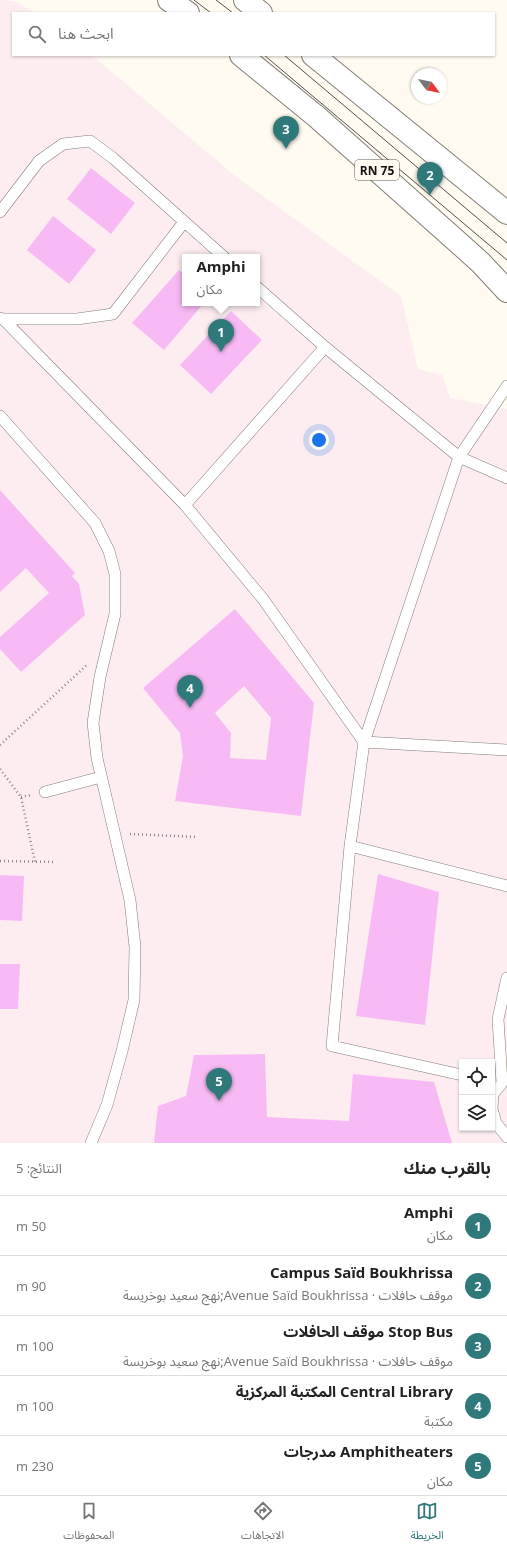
<!DOCTYPE html>
<html lang="ar">
<meta charset="utf-8">
<style>
:root{--surface:#fff;--page:#f2f2f2;--text:#222;--muted:#767676;--line:#e0e0e0;--accent:#30797b}
body{margin:0;font-family:"Open Sans","Noto Sans Arabic",sans-serif;background:var(--page);color:var(--text);direction:rtl}
.controls{position:absolute;right:12px;bottom:12px;display:grid;overflow:hidden;border-radius:0px;box-shadow:0 1px 3px #0004}
.controls button{width:36px;height:36px;display:grid;place-items:center;padding:0;border:0;border-bottom:1px solid var(--line);background:var(--surface);color:var(--text);font:20px sans-serif}
.compass{position:absolute;left:411px;top:68px;width:36px;height:36px;border-radius:50%;background:var(--surface);box-shadow:0 1px 3px #0004;rotate:122deg}
.you{position:absolute;left:319px;top:440px;width:14px;height:14px;margin:-10px;border:3px solid #fff;border-radius:50%;background:#1a73e8;box-shadow:0 0 0 6px #1a73e833}
.badge{display:grid;place-items:center;width:26px;height:26px;border-radius:50%;background:var(--accent);color:#fff;font-size:13px;font-weight:700}
.pin{position:absolute;translate:-50% -33px;filter:drop-shadow(0 1px 2px #0008)}
.pin::after{content:'';position:absolute;top:21px;width:14px;height:12px;background:inherit;clip-path:polygon(0 0,100% 0,50% 100%)}
.popup{position:absolute;left:182px;top:254px;width:78px;height:52px;box-sizing:border-box;display:grid;place-content:center;border-radius:0px;background:var(--surface);filter:drop-shadow(0 1px 3px #0005);font-size:13px;white-space:nowrap;color:var(--muted)}
.popup b{font-size:15px;color:var(--text)}
.popup::after{content:'';position:absolute;left:50%;top:100%;margin-left:-8px;border:8px solid transparent;border-top-color:var(--surface)}
.list{margin:0;padding:0;list-style:none}
h2{display:flex;justify-content:space-between;align-items:center;height:52px;margin:0;padding:0 16px;font-size:17px}
h2 small{font-size:13px;font-weight:400;color:var(--muted)}
.list li{display:grid;grid-template-columns:26px 1fr auto;gap:12px;align-items:center;box-sizing:border-box;height:60px;padding:0 16px;border-top:1px solid var(--line)}
.list b{display:block;font-size:15px;white-space:nowrap}
.list p{margin:0;font-size:13px;white-space:nowrap;color:var(--muted)}
.list em{font-size:13px;font-style:normal;color:var(--muted)}
.icon{flex:none;width:22px;height:22px;fill:none;stroke:currentColor;stroke-width:2;stroke-linecap:round;stroke-linejoin:round}
.map{position:relative;flex:none;width:507px;height:1143px;overflow:hidden;direction:ltr}
.search{position:absolute;background:var(--surface);box-shadow:0 1px 3px #0004;left:12px;right:12px;top:12px;height:44px;display:flex;align-items:center;gap:10px;box-sizing:border-box;padding:0 14px;border-radius:0px;color:var(--muted);font-size:15px}
.sheet{height:352px;background:var(--surface)}
nav{display:flex;justify-content:space-around;align-items:center;box-sizing:border-box;height:56px;border-top:1px solid var(--line);background:var(--surface);font-size:11px;color:var(--muted)}
nav a{display:grid;justify-items:center;gap:2px}
nav .on{color:var(--accent)}
.map>svg:first-child{display:block}
</style>
<div class="map">
<svg width="507" height="1143" viewBox="0 0 507 1143">
<rect width="100%" height="100%" fill="#fffbf1"/>
<path fill="#fdedf1" fill-rule="evenodd" d="M0 0 14 1 35 13H13V55H92L234 175 401 296 418 369 442 375 450 398 507 409V1143H0ZM185 257H257V303H185ZM462 1062H492V1128H462Z"/>
<path fill="#f7baf4" fill-rule="evenodd" d="M91 168 135 203 111 234 67 199Z
M53 216 96 250 69 284 27 250Z
M179 270 185 275V303H204L164 350 132 323Z
M231 311 262 340 211 394 180 365Z
M0 490 75 573 72 576 79 584 85 615 21 672 0 649V637L49 593 26 568 0 592Z
M235 609 314 703 301 816 175 801 183 756 180 733 143 688ZM244 686 271 718 266 760 230 758 231 733 215 713Z
M378 874 439 892 425 1025 356 1016Z
M0 875 24 876 22 921 0 920Z
M0 964H20L18 1009H0Z
M265 1054 267 1117 349 1121 353 1074 434 1082 452 1143H154L158 1106 186 1096 194 1055Z"/>
<g fill="none" stroke-linecap="round" stroke-linejoin="round">
<defs>
<path id="lane" d="M0 212 39 161 63 144 90 141 113 158 224 257
M257 287 325 347 459 457 507 478
M0 318 3 319 185 505 263 599 364 742 507 750
M3 319H77L113 314 184 222
M0 416 95 523 109 551 115 574V614L100 677 93 723 97 758 130 900 135 947 134 1000 122 1051 107 1105 91 1143
M185 505 325 347
M45 792 101 777
M350 846 507 886
M462 1075 332 1046 350 846 364 742 459 457 507 386
M492 1109 493 1094 502 1083 498 1019 507 978
M492 1109 496 1123 507 1137"/>
<path id="primary" d="M169 0 188 13
M245 0 261 13
M241 55 317 117 461 245 481 263 507 291
M313 55 507 213"/>
</defs>
<use href="#lane" stroke="#817e75" stroke-width="12"/>
<use href="#primary" stroke="#817e75" stroke-width="24"/>
<path stroke="#8a8881" stroke-width="2.5" stroke-dasharray="1 3" stroke-linecap="butt" d="M0 745 88 664
M0 769 21 797 35 862
M21 797 31 795
M130 834 198 837
M0 861 56 862"/>
<use href="#lane" stroke="#fff" stroke-width="11"/>
<use href="#primary" stroke="#fff" stroke-width="22"/>
<path stroke="#514f4a" stroke-width="1" d="M194 0 211 13
M216 0 233 13
M264 55 507 260
M284 55 507 243"/>
</g>
<g text-anchor="middle" dominant-baseline="central" stroke-width="3.5" stroke-linejoin="round" paint-order="stroke">
<rect fill="#fffbf1" stroke="#5a5954" stroke-width="1" x="355" y="160" width="44" height="20" rx="3"/>
<g font-size="12" font-weight="bold" fill="#141310">
<text x="377" y="170">RN 75</text>
</g>
</g>
</svg>
<div class="controls">
<button><svg class="icon" aria-label="locate" viewBox="0 0 24 24"><circle cx="12" cy="12" r="6"/><path d="M12 2v4M12 18v4M2 12h4M18 12h4"/></svg></button>
<button><svg class="icon" aria-label="layers" viewBox="0 0 24 24"><path d="M12 4l9 5-9 5-9-5zM3 14l9 5 9-5"/></svg></button>
</div>
<svg class="compass" viewBox="-18 -18 36 36"><path d="M0-13l5 13h-10z" fill="#e53935"/><path d="M0 13l5-13h-10z" fill="#767676"/></svg>
<div class="you"></div>
<div class="pin badge" style="left:221px;top:352px">1</div>
<div class="popup"><b>Amphi</b>مكان</div>
<div class="pin badge" style="left:430px;top:195px">2</div>
<div class="pin badge" style="left:286px;top:149px">3</div>
<div class="pin badge" style="left:190px;top:708px">4</div>
<div class="pin badge" style="left:219px;top:1101px">5</div>
<div class="search"><svg class="icon" aria-label="search" viewBox="0 0 24 24"><circle cx="10" cy="10" r="6"/><path d="M15 15l6 6"/></svg>ابحث هنا</div>
</div>
<section class="sheet">
<h2>بالقرب منك<small>النتائج: 5</small></h2>
<ul class="list">
<li><span class="badge">1</span><div><b>Amphi</b><p>مكان</p></div><em>50 m</em></li>
<li><span class="badge">2</span><div><b>Campus Saïd Boukhrissa</b><p>موقف حافلات · Avenue Saïd Boukhrissa;نهج سعيد بوخريسة</p></div><em>90 m</em></li>
<li><span class="badge">3</span><div><b>Stop Bus موقف الحافلات</b><p>موقف حافلات · Avenue Saïd Boukhrissa;نهج سعيد بوخريسة</p></div><em>100 m</em></li>
<li><span class="badge">4</span><div><b>Central Library المكتبة المركزية</b><p>مكتبة</p></div><em>100 m</em></li>
<li><span class="badge">5</span><div><b>Amphitheaters مدرجات</b><p>مكان</p></div><em>230 m</em></li>
</ul>
</section>
<nav>
<a class="on"><svg class="icon" aria-label="map" viewBox="0 0 24 24"><path d="M3 6l6-2 6 2 6-2v14l-6 2-6-2-6 2zM9 4v14M15 6v14"/></svg>الخريطة</a>
<a><svg class="icon" aria-label="directions" viewBox="0 0 24 24"><path d="M12 3l9 9-9 9-9-9zM9 14v-3h6M13 9l2 2-2 2"/></svg>الاتجاهات</a>
<a><svg class="icon" aria-label="saved" viewBox="0 0 24 24"><path d="M7 4h10v16l-5-4-5 4z"/></svg>المحفوظات</a>
</nav>
